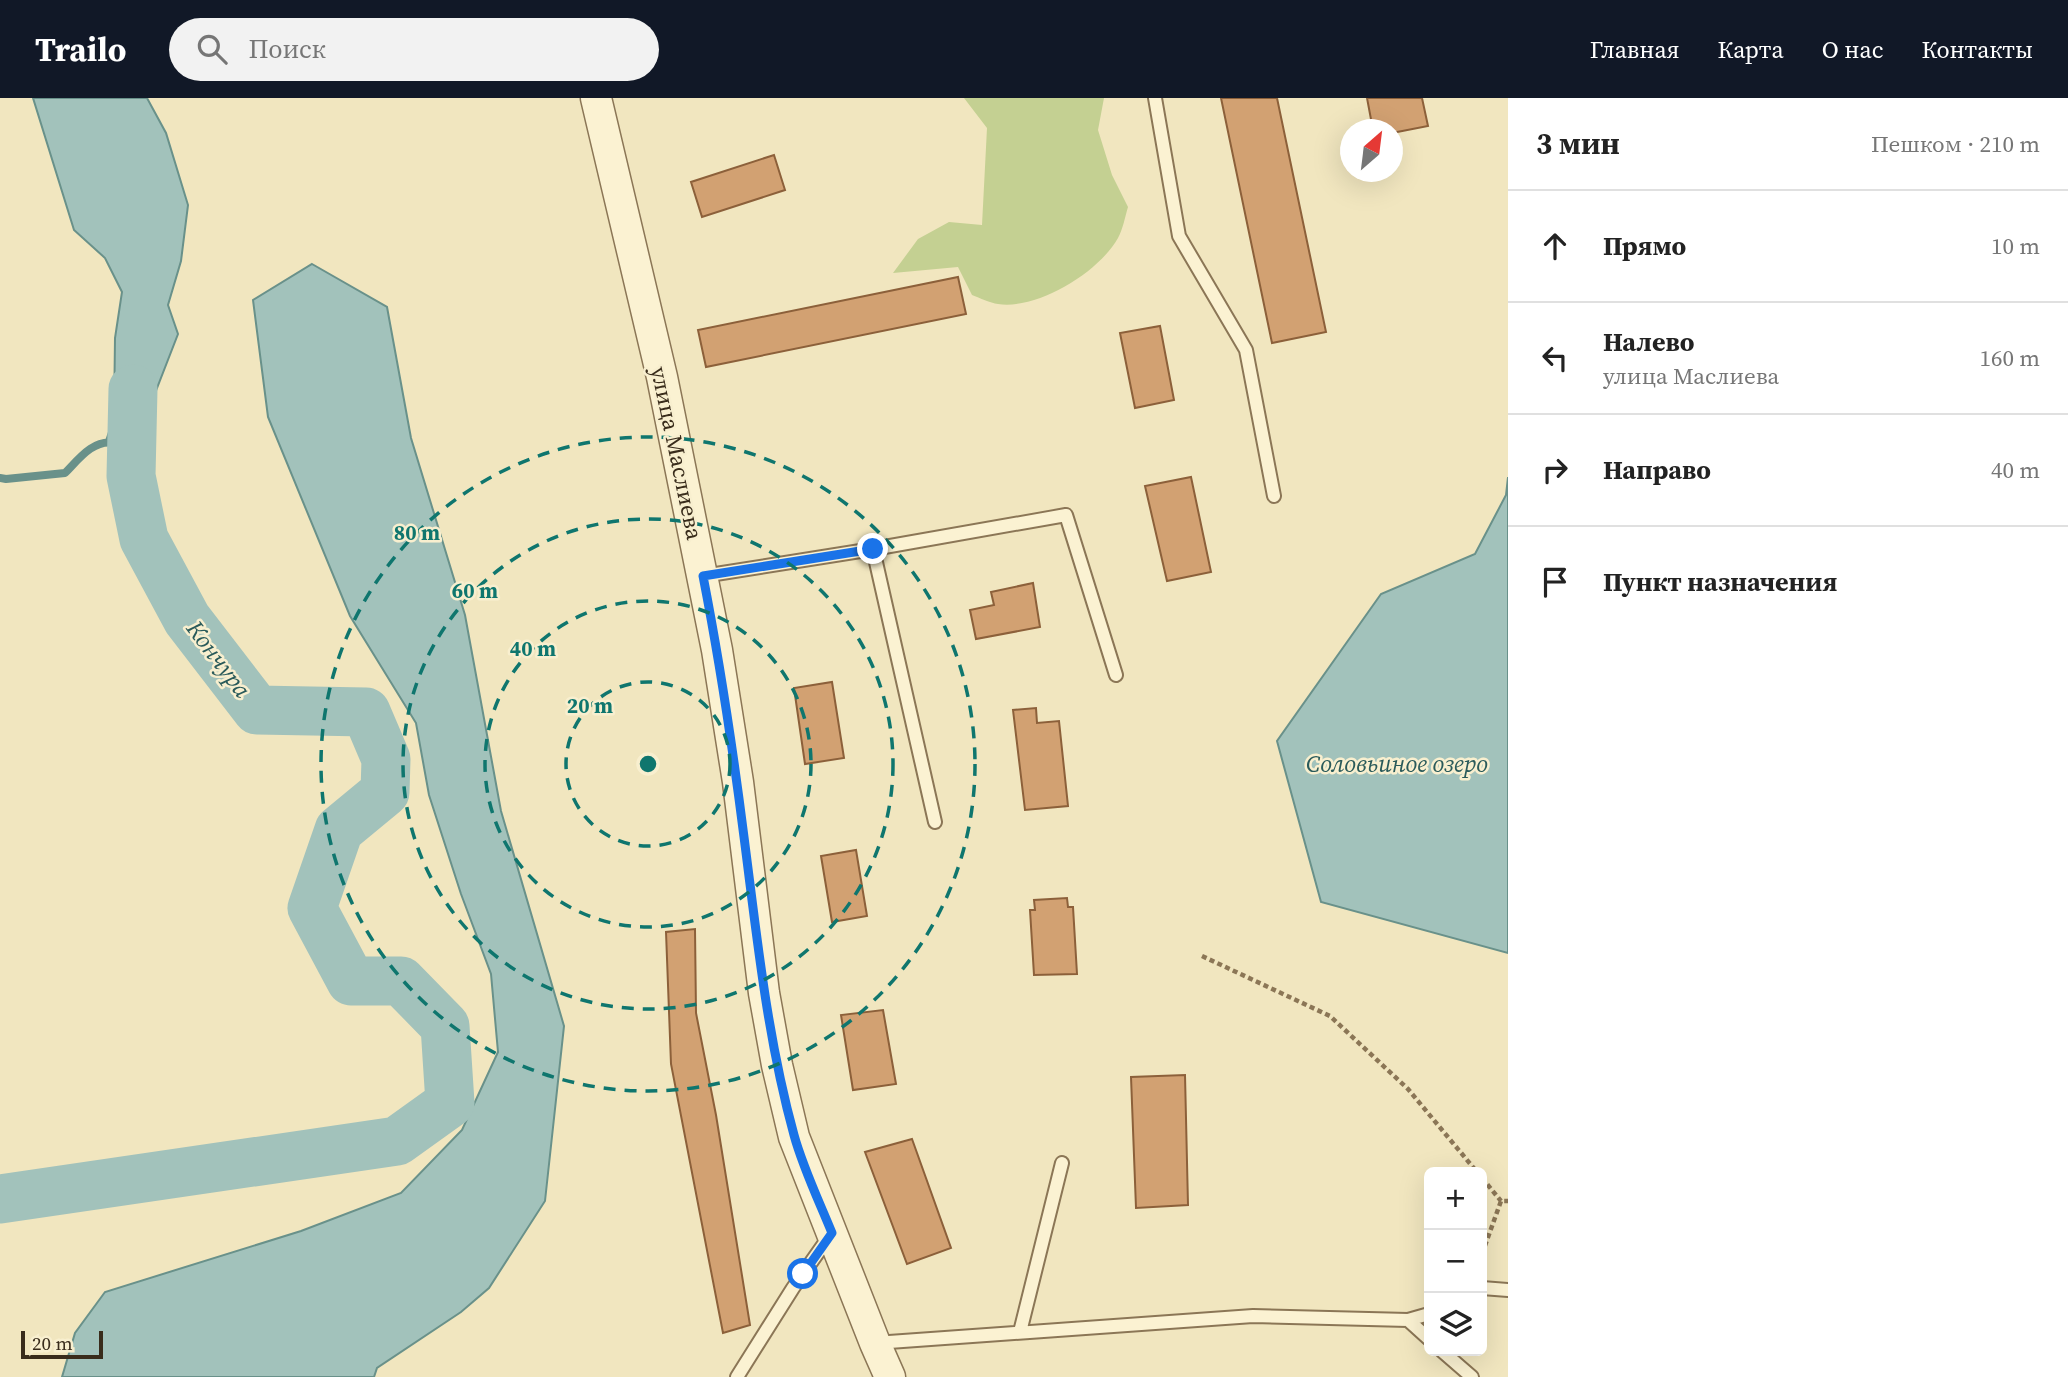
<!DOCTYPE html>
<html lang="ru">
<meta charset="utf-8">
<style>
:root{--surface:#fff;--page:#f2f2f2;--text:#222;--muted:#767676;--line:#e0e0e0;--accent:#111827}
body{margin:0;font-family:"Source Serif 4",serif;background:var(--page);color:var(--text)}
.controls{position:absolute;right:21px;bottom:21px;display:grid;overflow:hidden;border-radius:10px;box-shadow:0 7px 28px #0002}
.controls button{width:63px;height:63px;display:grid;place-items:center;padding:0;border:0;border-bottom:2px solid var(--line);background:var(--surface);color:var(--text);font:35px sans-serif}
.compass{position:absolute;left:1340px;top:21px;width:63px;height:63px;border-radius:50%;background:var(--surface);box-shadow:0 7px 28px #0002;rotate:28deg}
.scale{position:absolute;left:21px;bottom:18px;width:82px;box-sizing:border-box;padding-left:7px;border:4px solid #392c1b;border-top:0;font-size:19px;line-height:24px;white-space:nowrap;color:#392c1b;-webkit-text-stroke:5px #f8efcf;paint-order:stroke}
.stop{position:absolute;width:21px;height:21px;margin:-16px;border:5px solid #1a73e8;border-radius:50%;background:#fff}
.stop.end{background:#1a73e8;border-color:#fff;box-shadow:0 2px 7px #0008}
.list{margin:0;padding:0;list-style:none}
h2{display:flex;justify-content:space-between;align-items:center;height:91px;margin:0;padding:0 28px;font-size:30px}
h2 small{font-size:23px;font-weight:400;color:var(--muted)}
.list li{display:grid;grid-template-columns:46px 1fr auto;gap:21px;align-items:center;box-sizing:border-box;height:112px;padding:0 28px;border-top:2px solid var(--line)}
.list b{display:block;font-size:26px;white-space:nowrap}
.list p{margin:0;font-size:23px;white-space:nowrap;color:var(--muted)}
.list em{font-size:23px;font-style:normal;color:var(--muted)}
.icon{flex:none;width:38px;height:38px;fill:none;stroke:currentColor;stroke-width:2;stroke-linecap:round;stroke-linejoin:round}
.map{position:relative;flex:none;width:1508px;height:1279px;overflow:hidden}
header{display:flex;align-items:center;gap:42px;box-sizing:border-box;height:98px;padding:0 35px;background:var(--accent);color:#fff}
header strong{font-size:33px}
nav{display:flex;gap:38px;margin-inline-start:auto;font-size:24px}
.search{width:490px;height:63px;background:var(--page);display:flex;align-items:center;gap:18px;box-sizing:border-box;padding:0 24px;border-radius:38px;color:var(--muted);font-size:26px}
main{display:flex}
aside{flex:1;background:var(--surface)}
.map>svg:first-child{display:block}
</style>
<header>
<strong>Trailo</strong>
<div class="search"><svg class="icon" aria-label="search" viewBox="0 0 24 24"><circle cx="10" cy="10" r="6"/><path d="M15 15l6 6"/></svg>Поиск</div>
<nav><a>Главная</a><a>Карта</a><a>О нас</a><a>Контакты</a></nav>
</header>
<main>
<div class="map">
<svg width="1508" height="1279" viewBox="0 0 1508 1279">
<rect width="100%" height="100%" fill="#f1e6bf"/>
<path fill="#c4d092" d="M964 0H1104L1098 32 1112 77 1128 109C1125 119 1123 131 1118 140 1099 174 1038 212 998 206 990 205 980 200 972 197L958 169 893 175 918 141 949 124 982 127 987 30Z"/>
<path fill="#a2c2bb" stroke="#69918a" stroke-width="2" d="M33 0H147L166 35 188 107 181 163 168 207 178 236 131 357 106 343 114 319 115 240 122 194 105 160 74 132Z
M312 166 387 209 411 340 465 517 501 713 564 928 545 1103 489 1190 461 1214 377 1270 374 1279H62L75 1235 105 1194 301 1133 401 1095 462 1032 498 954 491 876 461 796 429 697 416 625 350 518 268 319 253 202Z
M1508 379V855L1321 804 1277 643 1381 496 1475 456 1506 397Z"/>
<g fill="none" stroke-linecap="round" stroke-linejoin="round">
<path stroke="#69918a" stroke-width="8" d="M0 380 6 381 65 375C78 362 93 341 114 345"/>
<path stroke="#a2c2bb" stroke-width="49" d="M0 1101 397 1043 450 1005 445 928 401 883H351L312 810 339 732 385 694 386 661 366 614 257 612 187 521 144 441 131 378 133 291"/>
</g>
<path fill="#d2a172" stroke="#8c603a" stroke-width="2" d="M1221 0H1277L1326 234 1272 245Z
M1367 0H1422L1428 28 1392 35V32H1373Z
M774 57 785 92 702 119 691 84Z
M958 179 966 216 706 269 698 232Z
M1160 228 1174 302 1135 310 1120 235Z
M1191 379 1211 474 1167 483 1145 388Z
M1033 485 1040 529 976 541 970 512 994 507 991 494Z
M832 584 844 660 805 666 794 590Z
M1036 610 1037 625 1059 623 1068 708 1025 712 1013 612Z
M856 752 867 818 832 824 821 758Z
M1067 800 1068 809H1073L1077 876 1034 877 1030 812H1035L1034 802Z
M695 831 696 915 716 1017 750 1227 723 1235 671 966 666 834Z
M883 912 896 986 853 992 841 917Z
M1185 977 1188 1107 1136 1110 1131 979Z
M912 1041 951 1150 907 1166 865 1054Z"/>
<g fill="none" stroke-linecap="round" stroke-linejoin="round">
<defs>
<path id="service" d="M1155 0 1179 138 1246 252 1274 398
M873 451 1066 417 1116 577
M703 478 873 451 935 724
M1482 1190 1508 1192
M1408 1222 1429 1241
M1020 1234 1062 1065
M875 1245 1253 1218 1408 1222 1429 1216
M1442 1253 1472 1279
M737 1279 793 1190 831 1136"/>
<path id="tertiary" d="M596 0 662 279 717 552 738 684 764 895 777 967 794 1039 875 1245 890 1279"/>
</defs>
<use href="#service" stroke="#8b7656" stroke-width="16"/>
<use href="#tertiary" stroke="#8b7656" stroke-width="33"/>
<path stroke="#8b7656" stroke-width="4.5" stroke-dasharray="5 3.5" stroke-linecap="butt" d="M1202 858 1330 918 1408 991 1477 1074
M1482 1080 1501 1103
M1482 1156 1501 1103H1508"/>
<use href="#service" stroke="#fbf2d2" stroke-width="12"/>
<use href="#tertiary" stroke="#fbf2d2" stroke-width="30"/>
</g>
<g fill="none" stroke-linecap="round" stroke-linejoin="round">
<path stroke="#1a73e8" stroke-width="9" d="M803 1176 832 1135C819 1103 803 1070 794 1037 767 939 757 839 744 739 733 652 720 565 703 478L873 451"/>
</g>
<g fill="none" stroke="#0f766e" stroke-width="3.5" stroke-dasharray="12 9">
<circle cx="648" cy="666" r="82"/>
<circle cx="648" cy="666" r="163"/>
<circle cx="648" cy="666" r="245"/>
<circle cx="648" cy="666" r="327"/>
</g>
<g text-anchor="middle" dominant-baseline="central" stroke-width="5" stroke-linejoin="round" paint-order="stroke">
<g font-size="23" fill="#392c1b" stroke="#f8efcf">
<text transform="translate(677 355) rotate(78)">улица Маслиева</text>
</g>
<g font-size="24" font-style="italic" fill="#295a5a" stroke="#f8efcf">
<text transform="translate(219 561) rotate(53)">Кончура</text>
<text x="1397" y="665">Соловьиное озеро</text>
</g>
</g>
<circle cx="648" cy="666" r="10" fill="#0f766e" stroke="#f8efcf" stroke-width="3.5"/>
<g font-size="21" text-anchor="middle" font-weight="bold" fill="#0f766e" stroke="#f8efcf" stroke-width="5" stroke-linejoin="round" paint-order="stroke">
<text x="417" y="442">80 m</text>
<text x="475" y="500">60 m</text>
<text x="533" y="558">40 m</text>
<text x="590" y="615">20 m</text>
</g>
</svg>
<div class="controls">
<button>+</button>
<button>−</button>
<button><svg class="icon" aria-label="layers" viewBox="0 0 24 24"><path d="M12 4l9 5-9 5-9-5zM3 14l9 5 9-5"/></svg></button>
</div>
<svg class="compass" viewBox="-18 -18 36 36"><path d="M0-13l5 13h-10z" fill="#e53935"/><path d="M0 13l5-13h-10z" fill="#767676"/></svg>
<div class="scale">20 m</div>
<div class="stop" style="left:803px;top:1176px"></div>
<div class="stop end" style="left:873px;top:451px"></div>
</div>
<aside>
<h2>3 мин<small>Пешком · 210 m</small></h2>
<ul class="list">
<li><svg class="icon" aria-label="ahead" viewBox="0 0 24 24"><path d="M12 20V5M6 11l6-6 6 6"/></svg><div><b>Прямо</b></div><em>10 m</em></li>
<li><svg class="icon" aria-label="left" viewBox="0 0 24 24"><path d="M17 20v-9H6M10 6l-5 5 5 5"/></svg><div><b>Налево</b><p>улица Маслиева</p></div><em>160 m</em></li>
<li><svg class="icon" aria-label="right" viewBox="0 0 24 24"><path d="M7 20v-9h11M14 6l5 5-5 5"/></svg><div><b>Направо</b></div><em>40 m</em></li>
<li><svg class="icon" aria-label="arrive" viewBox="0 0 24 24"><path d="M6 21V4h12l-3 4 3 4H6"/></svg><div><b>Пункт назначения</b></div></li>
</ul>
</aside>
</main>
